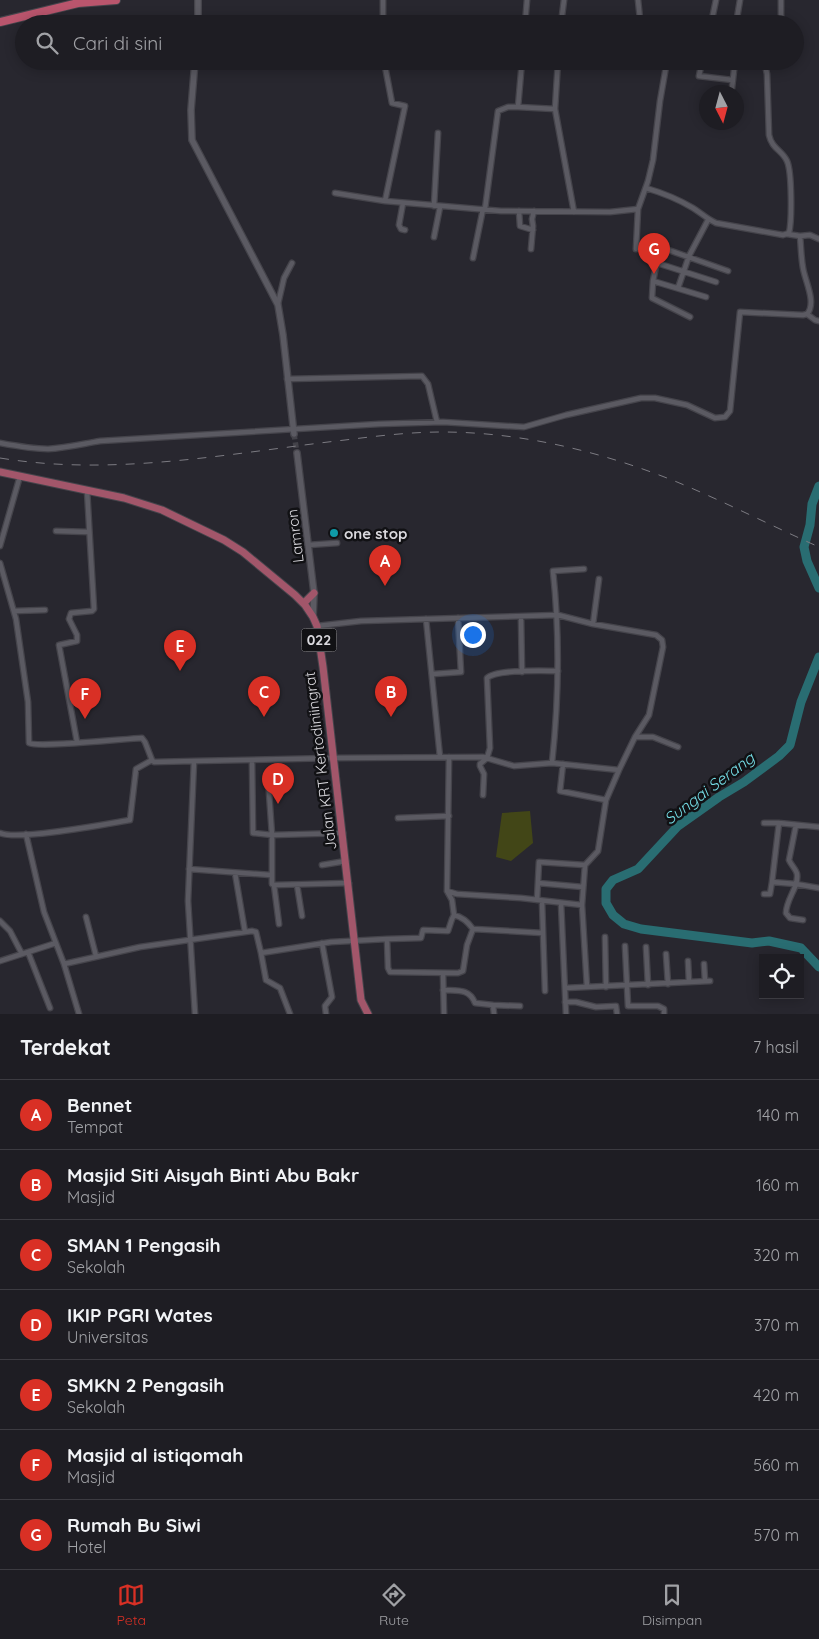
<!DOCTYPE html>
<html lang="id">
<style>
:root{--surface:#1e1d23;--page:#2b2a30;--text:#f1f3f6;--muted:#a1a2a6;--line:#3c3b41;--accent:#d93025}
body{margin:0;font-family:Quicksand,sans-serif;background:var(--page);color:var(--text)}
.controls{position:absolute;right:15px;bottom:15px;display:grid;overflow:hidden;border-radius:0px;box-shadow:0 2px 12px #0003}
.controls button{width:45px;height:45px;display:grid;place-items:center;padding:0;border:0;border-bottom:1px solid var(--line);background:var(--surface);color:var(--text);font:25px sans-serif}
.compass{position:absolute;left:699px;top:85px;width:45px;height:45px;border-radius:50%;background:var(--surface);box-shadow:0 2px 12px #0003;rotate:174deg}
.you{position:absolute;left:472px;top:634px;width:18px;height:18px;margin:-12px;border:4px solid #fff;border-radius:50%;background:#1a73e8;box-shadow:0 0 0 8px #1a73e833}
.badge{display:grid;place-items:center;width:32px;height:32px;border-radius:50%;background:var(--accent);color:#fff;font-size:16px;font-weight:700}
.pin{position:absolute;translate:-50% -41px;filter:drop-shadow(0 1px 2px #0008)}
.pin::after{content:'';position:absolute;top:26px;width:18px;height:15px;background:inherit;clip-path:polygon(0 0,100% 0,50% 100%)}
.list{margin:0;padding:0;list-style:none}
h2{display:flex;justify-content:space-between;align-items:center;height:65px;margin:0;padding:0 20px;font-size:21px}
h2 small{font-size:16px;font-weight:400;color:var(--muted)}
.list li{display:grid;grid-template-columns:32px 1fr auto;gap:15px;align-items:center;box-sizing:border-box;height:70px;padding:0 20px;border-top:1px solid var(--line)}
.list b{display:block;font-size:19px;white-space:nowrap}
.list p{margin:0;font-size:16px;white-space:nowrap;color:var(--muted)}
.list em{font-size:16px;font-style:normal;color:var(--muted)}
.icon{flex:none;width:28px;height:28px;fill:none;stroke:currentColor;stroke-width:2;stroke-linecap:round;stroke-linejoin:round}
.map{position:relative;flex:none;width:819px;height:1014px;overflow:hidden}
.search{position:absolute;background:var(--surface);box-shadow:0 2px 12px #0003;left:15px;right:15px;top:15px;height:55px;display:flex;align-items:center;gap:12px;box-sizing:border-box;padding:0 18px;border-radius:28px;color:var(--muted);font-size:19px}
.sheet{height:555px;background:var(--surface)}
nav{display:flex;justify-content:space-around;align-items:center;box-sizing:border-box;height:70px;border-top:1px solid var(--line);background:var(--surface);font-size:14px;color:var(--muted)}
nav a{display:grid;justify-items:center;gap:2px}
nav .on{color:var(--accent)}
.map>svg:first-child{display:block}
</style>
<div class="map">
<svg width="819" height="1014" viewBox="0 0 819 1014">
<rect width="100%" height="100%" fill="#28272f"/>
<path fill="#424617" d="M530 811 533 843 511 861 496 857 502 813Z"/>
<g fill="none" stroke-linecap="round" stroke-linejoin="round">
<path stroke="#296d72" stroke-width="9" d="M819 486 812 504 810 525 804 547 807 561 819 588
M819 657 801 702 790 745 779 756 744 782 719 797 678 826 638 869 613 880 606 889V903L613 915 624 924 641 929 752 943 769 941 801 948 819 967"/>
<path stroke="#434249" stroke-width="5.5" stroke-dasharray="5.5 3" stroke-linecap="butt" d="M294 434 297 453"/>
<defs>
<path id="minor" d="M383 0V24
M638 0 640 19 644 24
M525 24 527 0
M561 24 564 0
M711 24 716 0
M736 24 740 0
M781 24V0
M384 61 392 103 405 106 385 201
M558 61 555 109 574 212
M702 61 699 76 732 80
M732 88 735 61
M518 107 555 109
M646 188C663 193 678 199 693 208 701 213 707 219 716 223L783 235 789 233C792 221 792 172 787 161 782 150 772 149 769 135L767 74 765 65 761 61
M335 193 385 201 501 211 610 212 638 209
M403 203 399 225 401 229 405 230
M434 206 438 133
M485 209 498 111 508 107H518L522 61
M519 211 520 226 533 230
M800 236 810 235 819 239
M434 237 440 207
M531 249 533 226 532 219 534 211
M636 249 638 209 648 181 653 160 660 101 667 61
M473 258 483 209
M657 263 716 282
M653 281 706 297
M678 288 689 256 708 220
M278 304 284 278 292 263
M807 314 815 320 819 321
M690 317 652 298 653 281 660 247 728 271
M287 379 422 376 428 384 437 422
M0 443C16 446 32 449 48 449 66 448 82 444 100 441L379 424 443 422 524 427 566 415 641 398H655L687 405 715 418 725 417 730 411 740 312 803 315 807 314C817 303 805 281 803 268 801 257 801 246 800 236L787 234
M56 531 89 532
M308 545 337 543
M0 546 20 476
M0 563 16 619 28 702 29 743C38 748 123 739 142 738L145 742 152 760
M14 611 45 610
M521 617 522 672
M426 619 440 757
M593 624 599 579
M433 674 461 672 458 618
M635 737H653L678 747
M77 742 59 645 77 641V635L69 619 71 613 92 611 94 609 87 490
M449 757 447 891 452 900 454 915C463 917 468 922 473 929
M252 760 253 833 272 835 343 833
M552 763C559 698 560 636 553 571L584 569
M563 764 560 791 606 800
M268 778 272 835V884L274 885 349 883
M483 795 484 774 480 766V764L487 758 490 748 487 678C496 669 544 671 558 671
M398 818 449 816
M764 823H779L819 827
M796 825 789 860C791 865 796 869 797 874 799 887 786 899 786 913L790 918 803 920
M0 833C18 841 106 824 130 820L136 769 152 760 154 762 194 761
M26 834 44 912 64 964 79 1014
M322 865 346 861
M585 865 598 851 606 800 619 770
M189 869 271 875
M235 873 245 932
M772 882 779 823
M538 883 583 887
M274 885 279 924
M297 885 302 916
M447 891 457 894 521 898 582 905
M764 894H770L772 882 796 884 819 888
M537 900 539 862 585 865 582 905 587 987
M542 901 545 991
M561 903 566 1014
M86 917 96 956
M0 921 10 931 22 954
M605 937 606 987
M387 939 421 938 423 930 448 931 452 919 454 915
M322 943 332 997 325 1006 326 1014
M625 946 628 1006H658L664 1009V1014
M646 947 648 985
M28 952 50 1008
M261 953 266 980 280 988 290 1014
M666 954 668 984
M0 961 56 943
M688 961 689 982
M64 964 140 947 252 931 256 932 261 953 331 942 387 939 388 968 390 972 458 973 463 971 467 945 473 929 543 933
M704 964 705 981
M443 973 444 1014
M565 988 710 981
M443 990C457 991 469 988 475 1003L493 1005 494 1014
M565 1002H576L596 1007 616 1006 617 1014
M493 1005 520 1006
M195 1014 188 901 194 761 333 758 483 757 514 766 552 763 619 770 635 737 649 715 663 647 662 640 656 635 593 624 558 615 361 621 317 626"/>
<path id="tertiary" d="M198 24V0
M195 61 191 110 192 140 278 305 283 335 294 434
M297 453 314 593 313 617"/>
<path id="primary" d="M0 472 124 498 162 510 224 540 243 552 295 595 305 605 313 617 317 626 323 667 361 1000 368 1014
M304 603 314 593"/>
<path id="trunk" d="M0 22 78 3 116 0"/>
</defs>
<use href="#minor" stroke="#45444b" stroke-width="7"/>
<use href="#tertiary" stroke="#45444b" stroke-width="8"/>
<use href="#primary" stroke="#45444b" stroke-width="9"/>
<use href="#trunk" stroke="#45444b" stroke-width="10"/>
<use href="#minor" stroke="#5b5a62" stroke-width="4.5"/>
<use href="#tertiary" stroke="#5b5a62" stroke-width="5.5"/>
<use href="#primary" stroke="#a2566a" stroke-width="7"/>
<use href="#trunk" stroke="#ba556d" stroke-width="8"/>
<path stroke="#7c7b82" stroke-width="1" stroke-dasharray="9 9" stroke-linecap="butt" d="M0 458C115 477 231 453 345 440 377 436 410 432 442 432 522 432 603 452 677 482 725 502 772 526 819 547"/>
</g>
<circle fill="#0f9aa8" stroke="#111114" stroke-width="2" cx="334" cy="533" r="5"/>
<g text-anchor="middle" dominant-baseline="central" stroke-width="5" stroke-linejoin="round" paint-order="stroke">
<rect fill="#111114" stroke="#9e9da1" stroke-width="1" x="301.5" y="628.5" width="35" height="23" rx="4"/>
<g font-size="14" font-weight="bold" fill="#dad9de">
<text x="319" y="640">022</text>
</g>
<g font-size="15" font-weight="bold" fill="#dad9de" stroke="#111114" text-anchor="start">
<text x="344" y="533">one stop</text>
</g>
<g font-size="15" fill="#dad9de" stroke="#111114">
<text transform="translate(295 536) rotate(-97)">Lamron</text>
<text transform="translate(320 761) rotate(-97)">Jalan KRT Kertodiniingrat</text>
</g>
<g font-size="16" font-style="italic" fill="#75dde6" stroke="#111114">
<text transform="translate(709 788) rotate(-37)">Sungai Serang</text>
</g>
</g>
</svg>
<div class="controls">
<button><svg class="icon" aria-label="locate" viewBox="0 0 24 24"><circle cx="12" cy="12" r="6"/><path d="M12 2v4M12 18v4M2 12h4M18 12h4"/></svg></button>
</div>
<svg class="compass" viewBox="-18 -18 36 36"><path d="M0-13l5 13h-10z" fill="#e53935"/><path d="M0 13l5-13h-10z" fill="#a1a2a6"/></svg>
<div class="you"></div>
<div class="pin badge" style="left:385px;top:586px">A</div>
<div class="pin badge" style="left:391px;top:717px">B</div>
<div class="pin badge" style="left:264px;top:717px">C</div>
<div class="pin badge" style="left:278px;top:804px">D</div>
<div class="pin badge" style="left:180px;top:671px">E</div>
<div class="pin badge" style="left:85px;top:719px">F</div>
<div class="pin badge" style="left:654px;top:274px">G</div>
<div class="search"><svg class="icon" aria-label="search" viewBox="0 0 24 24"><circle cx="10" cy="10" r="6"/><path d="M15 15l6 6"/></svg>Cari di sini</div>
</div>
<section class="sheet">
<h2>Terdekat<small>7 hasil</small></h2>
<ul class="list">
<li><span class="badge">A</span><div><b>Bennet</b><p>Tempat</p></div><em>140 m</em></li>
<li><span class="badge">B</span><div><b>Masjid Siti Aisyah Binti Abu Bakr</b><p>Masjid</p></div><em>160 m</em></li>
<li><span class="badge">C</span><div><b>SMAN 1 Pengasih</b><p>Sekolah</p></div><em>320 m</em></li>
<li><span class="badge">D</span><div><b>IKIP PGRI Wates</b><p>Universitas</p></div><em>370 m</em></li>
<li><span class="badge">E</span><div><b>SMKN 2 Pengasih</b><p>Sekolah</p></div><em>420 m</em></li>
<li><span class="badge">F</span><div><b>Masjid al istiqomah</b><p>Masjid</p></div><em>560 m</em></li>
<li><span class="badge">G</span><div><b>Rumah Bu Siwi</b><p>Hotel</p></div><em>570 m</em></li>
</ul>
</section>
<nav>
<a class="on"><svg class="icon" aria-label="map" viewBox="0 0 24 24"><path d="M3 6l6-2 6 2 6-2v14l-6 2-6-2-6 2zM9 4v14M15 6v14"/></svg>Peta</a>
<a><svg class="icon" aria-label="directions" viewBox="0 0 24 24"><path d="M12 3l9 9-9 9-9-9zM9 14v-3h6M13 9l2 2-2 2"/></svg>Rute</a>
<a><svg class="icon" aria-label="saved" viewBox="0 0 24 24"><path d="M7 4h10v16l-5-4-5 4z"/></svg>Disimpan</a>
</nav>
